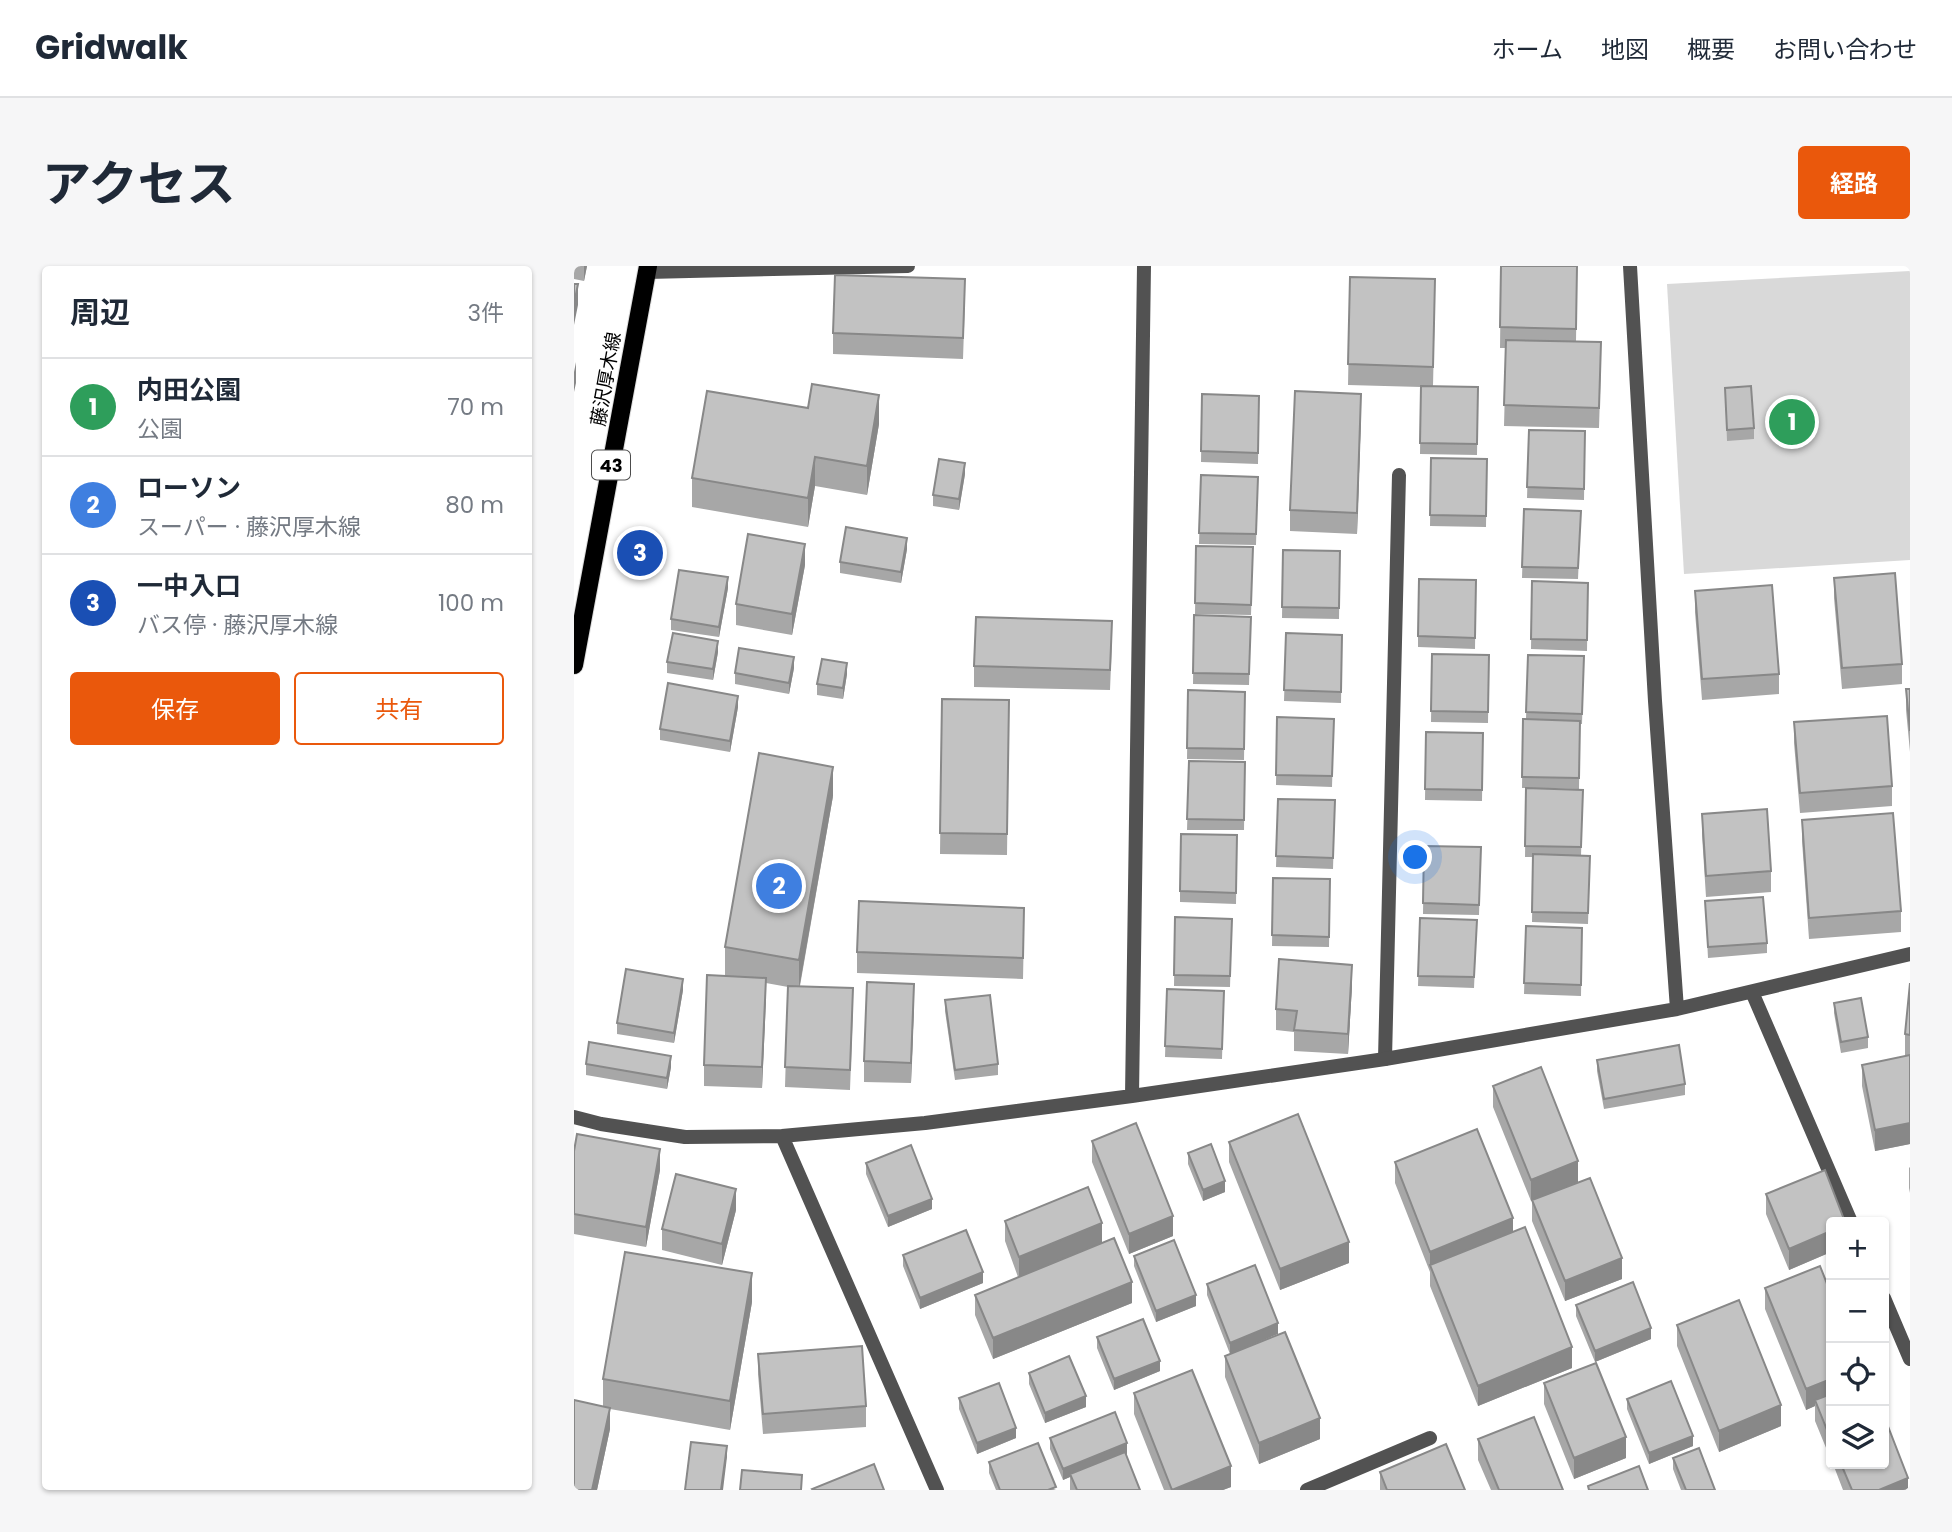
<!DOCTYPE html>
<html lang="ja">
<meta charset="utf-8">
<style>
:root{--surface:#fff;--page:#f6f6f7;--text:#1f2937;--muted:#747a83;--line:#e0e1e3;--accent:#ea580c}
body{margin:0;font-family:Poppins,"Noto Sans JP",sans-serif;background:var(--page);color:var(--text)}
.controls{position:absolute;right:21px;bottom:21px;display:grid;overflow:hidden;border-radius:7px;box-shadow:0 2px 5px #0004}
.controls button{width:63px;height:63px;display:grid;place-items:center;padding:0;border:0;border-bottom:2px solid var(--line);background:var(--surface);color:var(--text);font:35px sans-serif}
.you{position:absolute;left:842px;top:592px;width:24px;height:24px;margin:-18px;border:5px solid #fff;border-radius:50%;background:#1a73e8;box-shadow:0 0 0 10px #1a73e833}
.badge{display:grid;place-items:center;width:46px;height:46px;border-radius:50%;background:var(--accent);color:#fff;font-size:23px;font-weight:700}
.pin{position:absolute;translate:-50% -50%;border:4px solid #fff;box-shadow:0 2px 7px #0006}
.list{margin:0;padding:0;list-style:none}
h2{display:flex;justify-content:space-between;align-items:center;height:91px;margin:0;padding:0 28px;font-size:30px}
h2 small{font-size:23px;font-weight:400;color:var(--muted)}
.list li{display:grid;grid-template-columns:46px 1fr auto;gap:21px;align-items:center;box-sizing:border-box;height:98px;padding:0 28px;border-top:2px solid var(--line)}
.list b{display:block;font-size:26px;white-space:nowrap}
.list p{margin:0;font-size:23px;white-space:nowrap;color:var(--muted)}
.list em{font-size:23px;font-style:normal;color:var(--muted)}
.actions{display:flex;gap:14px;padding:21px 28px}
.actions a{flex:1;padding:16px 0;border:2px solid var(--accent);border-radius:7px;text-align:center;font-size:24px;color:var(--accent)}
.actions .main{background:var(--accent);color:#fff}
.icon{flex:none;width:38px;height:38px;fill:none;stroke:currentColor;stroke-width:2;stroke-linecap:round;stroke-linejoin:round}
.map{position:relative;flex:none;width:1336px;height:1224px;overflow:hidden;border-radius:7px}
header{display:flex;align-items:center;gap:42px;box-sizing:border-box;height:98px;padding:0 35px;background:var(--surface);border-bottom:2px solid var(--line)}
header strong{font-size:33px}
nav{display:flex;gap:38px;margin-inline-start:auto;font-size:24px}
.intro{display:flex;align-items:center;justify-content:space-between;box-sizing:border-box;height:168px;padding:0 42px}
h1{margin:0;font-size:49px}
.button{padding:18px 32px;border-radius:7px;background:var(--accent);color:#fff;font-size:24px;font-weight:700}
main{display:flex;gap:42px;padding:0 42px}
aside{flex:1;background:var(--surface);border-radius:7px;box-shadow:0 2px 5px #0004}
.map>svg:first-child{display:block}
</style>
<header>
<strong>Gridwalk</strong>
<nav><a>ホーム</a><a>地図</a><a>概要</a><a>お問い合わせ</a></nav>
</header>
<div class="intro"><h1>アクセス</h1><a class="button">経路</a></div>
<main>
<aside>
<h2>周辺<small>3件</small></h2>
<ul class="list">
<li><span class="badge" style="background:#2e9e5b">1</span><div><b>内田公園</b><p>公園</p></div><em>70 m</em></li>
<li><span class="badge" style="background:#3f7fe0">2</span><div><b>ローソン</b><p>スーパー · 藤沢厚木線</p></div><em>80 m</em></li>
<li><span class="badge" style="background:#1a4fb4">3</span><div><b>一中入口</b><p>バス停 · 藤沢厚木線</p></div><em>100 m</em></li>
</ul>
<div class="actions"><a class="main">保存</a><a>共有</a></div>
</aside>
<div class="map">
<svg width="1336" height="1224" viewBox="0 0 1336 1224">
<rect width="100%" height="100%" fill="#fff"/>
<path fill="#d9d9d9" d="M1336 5V294L1110 308 1093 18Z"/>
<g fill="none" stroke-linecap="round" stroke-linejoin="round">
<defs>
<path id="primary" d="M0 399 74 0"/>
</defs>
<use href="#primary" stroke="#dbdbdb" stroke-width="20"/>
<path stroke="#525252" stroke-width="14" d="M811 793 825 209
M733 1224 856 1172"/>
<path stroke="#525252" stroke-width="14" d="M1056 0 1081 435 1103 743
M73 6 334 0
M1178 726 1277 956
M558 830 570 0
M0 851 27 858 111 871 208 870 351 857 558 830 811 793 1103 743 1336 688
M208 870 363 1224
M1310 1032 1336 1093"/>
<use href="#primary" stroke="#000" stroke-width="18"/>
</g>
<path fill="#a7a7a7" d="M0 0H13L10 15 0 13Z
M927 0H1003L1002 76 1027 97 1025 162 930 160 932 82H926Z
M776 11 861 34 859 120 904 121 903 189 846 188 847 121 774 119Z
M391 34 389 93 259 88V67Z
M1151 122 1180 162V173L1153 175Z
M628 128 685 130 684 198 627 196Z
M787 149 783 268 716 265V244Z
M305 158 293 229 241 220 234 261 118 241V212Z
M955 164 1011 165 1010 234 953 232Z
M857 192 913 193 912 261 856 260Z
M391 208 385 244 359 240V229Z
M627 209 684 211 682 279 625 278Z
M950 243 1007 245 1004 313 948 312Z
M622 280 679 281 677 349 621 348Z
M333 283 327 317 266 307V296Z
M709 284 766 285 765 353 708 352Z
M231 299 218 369 162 359V338Z
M1260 312 1328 398V418L1268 423 1260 332Z
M902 314 901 383 844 381V370Z
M958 315 1014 317 1013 385 957 383Z
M154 322 145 371 97 364V353Z
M1121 325 1205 408V428L1128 434 1121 346Z
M620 349 677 351 675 419 619 418Z
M712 367 768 369 767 437 710 435Z
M538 375 536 424 400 421V400Z
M144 386 139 414 93 407V396Z
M858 388 915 389 914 457 857 456Z
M954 389 1010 390 1008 458H1006L1005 523 948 522 949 453H952Z
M220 402 215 428 161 418V407Z
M273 408 269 433 243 429V418Z
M1332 423H1336V486L1332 444Z
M614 424 671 426 670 494 613 493Z
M368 433 435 434 433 589 366 588Z
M164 441 156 486 86 474V463Z
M703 451 760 453 758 521 702 519Z
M1220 456 1318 520V540L1226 547 1220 477Z
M852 466 909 467 908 535 851 534Z
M615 495 671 496 670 564H613Z
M952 522 1009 524 1007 590H1016L1014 658 958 656 959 591H951Z
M259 530 226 720 279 743 276 824 211 821 214 721 192 717 188 822 130 820V799L151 710V681Z
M704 533 761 534 759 603 702 601Z
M1128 548 1197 605V626L1132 631 1128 569Z
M1228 554 1327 645V666L1235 673 1228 575Z
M663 569 662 638 606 636V625Z
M850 580 907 581 905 649 849 648Z
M699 612 756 613 755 681 698 680Z
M1131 635 1193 677V687L1134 692Z
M601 651 658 653 656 721 600 720Z
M846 652 903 654 900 722 844 720Z
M952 660 1008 662 1007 730 950 728Z
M450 663 449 713 283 707V686Z
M1336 717V878L1301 885 1288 820V799L1336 789H1331V768Z
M778 720 774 788 720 785V766L702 764V743Z
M593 723 650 725 648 793 591 791Z
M109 724 100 777 43 768V757Z
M371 734 424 798V809L381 814 371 745Z
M1260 737 1294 771V782L1267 787 1260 747Z
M340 738 337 817 290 816V795Z
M1023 794 1111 818V829L1030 843 1023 805Z
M12 798 97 801 93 823 12 809Z
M919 820 1004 916 1048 1013 991 1035 958 955V934L957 935 919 841Z
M518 875 599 970 555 988 518 896Z
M655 876 775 997 706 1024 655 896Z
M0 885 86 904 72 981 0 968Z
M614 887 651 926 629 935 614 898Z
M821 896 939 966 998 1102 904 1140 856 1020V1006L821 917Z
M292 897 358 943 314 961 292 908Z
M1336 901V927L1335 922V902Z
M1192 928 1257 956V986L1215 1004 1192 948Z
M162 944 148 999 88 984V963Z
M431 955 528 977 558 1037 419 1093 401 1049V1029L444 1011 431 975Z
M329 989 409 1017 346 1043 329 1000Z
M560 990 622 1040 582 1056 560 1000Z
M681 999 656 1088 633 1029V1018Z
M1191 1022 1257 1028V1194L1241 1155V1140L1232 1144 1191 1043Z
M178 1036 156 1164 36 1143V1163L23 1224H0L29 1141V1113Z
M1002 1039 1077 1073 1021 1096 1002 1050Z
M1103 1059 1207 1160 1145 1186 1103 1080Z
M523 1071 586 1105 540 1124 523 1082Z
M184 1088 292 1140V1161L189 1168 184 1108Z
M651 1090 746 1173 685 1198 651 1111Z
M455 1107 512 1141 471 1157 455 1118Z
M970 1117 1052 1192 1000 1213 970 1138Z
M560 1127 657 1221 649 1224H590L560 1148Z
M385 1132 442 1172 403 1188 385 1143Z
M1053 1133 1119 1180 1075 1198 1053 1143Z
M476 1172 553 1188 552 1189 566 1224H496V1211L489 1214 476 1183Z
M904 1173 989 1224H917L904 1194Z
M1099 1192 1141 1224H1107L1099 1203Z
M415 1196 482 1224H422L415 1207Z
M1259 1198H1310L1334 1224H1269Z
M806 1206 891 1224H806Z"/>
<path fill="#888" d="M10 0H13L10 15Z
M4 18V39L0 59V38Z
M2 96V117L0 126V106Z
M787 128V149L783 268V247Z
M305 129V158L293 229V200Z
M241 191V220L234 261V232Z
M391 197V208L385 244V233Z
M333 272V283L327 317V306Z
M231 278V299L218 369V348Z
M154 311V322L145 371V361Z
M144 375V386L139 414V403Z
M220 391V402L215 428V417Z
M273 397V408L269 433V422Z
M164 430V441L156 486V475Z
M259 501V530L225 723V694Z
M778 699V720L774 788V768Z
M192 712V733L188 822V801Z
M109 713V724L100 777V767Z
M340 718V738L337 817V797Z
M97 790V801L93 823V812Z
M1336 857V878L1301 885V864Z
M86 883V904L72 981V961Z
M1004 895V916L957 935V914Z
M651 915V926L629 935V924Z
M162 923V944L148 999V978Z
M358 933V943L314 961V950Z
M599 950V970L555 988V968Z
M939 952V973L856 1000V986Z
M528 957V978L445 1012V991Z
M1257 965V986L1215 1004V983Z
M775 976V997L706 1024V1003Z
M1048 992V1013L991 1035V1015Z
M409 1006V1017L346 1043V1032Z
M178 1007V1036L156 1164V1135Z
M558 1016V1037L419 1093V1072Z
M622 1029V1040L582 1056V1045Z
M704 1057V1068L656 1088V1077Z
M1077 1062V1073L1021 1096V1085Z
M998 1081V1102L904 1140V1120Z
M586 1095V1105L540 1124V1113Z
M1257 1113V1133L1241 1134V1140L1232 1144V1123Z
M512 1130V1141L471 1157V1147Z
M1207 1139V1160L1145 1186V1165Z
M36 1142V1163L23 1224H18Z
M746 1152V1173L685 1198V1177Z
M442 1162V1172L403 1188V1177Z
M1119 1170V1180L1075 1198V1187Z
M1052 1171V1192L1000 1213V1192Z
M553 1177V1188L498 1211 496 1208V1211L489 1214V1203Z
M153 1180V1191L149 1224H147Z
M657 1200V1221L649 1224H598Z
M1334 1212V1224H1305Z"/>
<path fill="#c2c2c2" stroke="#888" stroke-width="2" d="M927 0H1003L1002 63 926 61Z
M261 9 391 13 389 72 259 67Z
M776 11 861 13 859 101 774 98Z
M0 18H4L0 38Z
M932 74 1027 76 1025 142 930 139Z
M238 118 305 129 293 200 241 191 234 232 118 212 133 125 234 142Z
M847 120 904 121 903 178 846 177Z
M1177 120 1180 162 1153 164 1151 122Z
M721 125 787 128 783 247 716 244Z
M628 128 685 130 684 187 627 185Z
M955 164 1011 165 1010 223 953 221Z
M857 192 913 193 912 250 856 249Z
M365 193 391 197 385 233 359 229Z
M627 209 684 211 682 268 625 267Z
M950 243 1007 245 1004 302 948 301Z
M272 261 333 272 327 306 266 296Z
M174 268 231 278 218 348 162 338Z
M622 280 679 281 677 339 621 337Z
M709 284 766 285 765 342 708 341Z
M105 304 154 311 145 361 97 353Z
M1321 307 1328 398 1268 402 1260 312Z
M845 313 902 314 901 372 844 370Z
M958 315 1014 317 1013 374 957 373Z
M1198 319 1205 408 1128 413 1121 325Z
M620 349 677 351 675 408 619 407Z
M402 351 538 355 536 404 400 400Z
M99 367 144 375 139 403 93 396Z
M712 367 768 369 767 426 710 424Z
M165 382 220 391 215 417 161 407Z
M858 388 915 389 914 446 857 445Z
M954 389 1010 390 1008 448 952 446Z
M248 393 273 397 269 422 243 418Z
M94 417 164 430 156 475 86 463Z
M1332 423H1336V465Z
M614 424 671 426 670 483 613 482Z
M368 433 435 434 433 568 366 567Z
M1313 450 1318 520 1226 527 1220 456Z
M703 451 760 453 758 510 702 509Z
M949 453 1006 455 1005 512 948 511Z
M852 466 909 467 908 524 851 523Z
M185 487 259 501 225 694 151 681Z
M615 495 671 496 670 554 613 553Z
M952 522 1009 524 1007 581 951 580Z
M704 533 761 534 759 592 702 590Z
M1193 543 1197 605 1132 610 1128 548Z
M1319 547 1327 645 1235 652 1228 554Z
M607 568 663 569 662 627 606 625Z
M850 580 907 581 905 639 849 637Z
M959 588 1016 590 1014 647 958 646Z
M699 612 756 613 755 671 698 669Z
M1189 631 1193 677 1134 681 1131 635Z
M285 635 450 642 449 692 283 686Z
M601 651 658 653 656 710 600 709Z
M846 652 903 654 900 711 844 710Z
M952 660 1008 662 1007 719 950 717Z
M705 693 778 699 774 768 720 764 723 745 702 743Z
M52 703 109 713 100 767 43 757Z
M133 709 192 712 188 801 130 799Z
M293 716 340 718 337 797 290 795Z
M1336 717V769L1331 768Z
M214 720 279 722 276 804 211 801Z
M593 723 650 725 648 783 591 780Z
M416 729 424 798 381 804 371 734Z
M1287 732 1294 771 1267 776 1260 737Z
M15 776 97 790 93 812 12 798Z
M1105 779 1111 818 1030 833 1023 794Z
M1336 789V857L1301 864 1288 799Z
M967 801 1004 895 957 914 919 820Z
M724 848 775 976 706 1003 655 876Z
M562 857 599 950 555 968 518 875Z
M903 863 939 952 856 986 821 896Z
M3 868 86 883 72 961 0 948V885Z
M637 878 651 915 629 924 614 887Z
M337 879 358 933 314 950 292 897Z
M1251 904 1271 956H1257V965L1215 983 1192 928Z
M102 908 162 923 148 978 88 963Z
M1016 912 1048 992 991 1015 958 934Z
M514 921 528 957 445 991 431 955Z
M951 961 998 1081 904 1120 856 999Z
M392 964 409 1006 346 1032 329 989Z
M540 972 558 1016 419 1072 401 1029Z
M600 974 622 1029 582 1045 560 990Z
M51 986 178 1007 156 1135 29 1113Z
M681 999 704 1057 656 1077 633 1018Z
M1246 1000 1257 1028V1113L1232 1123 1191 1022Z
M1059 1016 1077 1062 1021 1085 1002 1039Z
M1165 1034 1207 1139 1145 1165 1103 1059Z
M569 1053 586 1095 540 1113 523 1071Z
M711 1066 746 1152 685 1177 651 1090Z
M288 1080 292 1140 189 1148 184 1088Z
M495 1090 512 1130 471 1147 455 1107Z
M1022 1097 1052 1171 1000 1192 970 1117Z
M618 1104 657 1200 598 1224 560 1127Z
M1097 1115 1119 1170 1075 1187 1053 1133Z
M425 1117 442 1162 403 1177 385 1132Z
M1257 1128V1174L1241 1134Z
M0 1134 36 1142 18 1224H0Z
M541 1146 553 1177 489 1203 476 1172Z
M1310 1150 1334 1212 1305 1224H1278L1267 1198H1310Z
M960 1151 989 1224H925L904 1173Z
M117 1176 153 1180 147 1224H111Z
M464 1177 482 1221 474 1224H426L415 1196Z
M872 1178 891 1224H813L806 1206Z
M1125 1182 1141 1224H1112L1099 1192Z
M551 1186 566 1224H503L496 1208Z
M300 1198 310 1224H239L238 1223Z
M1065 1200 1074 1224H1015L1014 1220Z
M168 1204 228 1209 227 1224H166Z"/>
<g text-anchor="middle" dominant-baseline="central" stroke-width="5" stroke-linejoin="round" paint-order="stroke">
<rect fill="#fff" stroke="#4c4c4c" stroke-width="2" x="18" y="184.5" width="38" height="29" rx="5"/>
<g font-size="18" font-weight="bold" fill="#000">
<text x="37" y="199">43</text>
</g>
<g font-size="19" fill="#000" stroke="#fff">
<text transform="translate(32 113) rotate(-80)">藤沢厚木線</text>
</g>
</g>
</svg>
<div class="controls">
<button>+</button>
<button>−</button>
<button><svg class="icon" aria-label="locate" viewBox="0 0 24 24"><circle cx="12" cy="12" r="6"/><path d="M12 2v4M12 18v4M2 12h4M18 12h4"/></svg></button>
<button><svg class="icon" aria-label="layers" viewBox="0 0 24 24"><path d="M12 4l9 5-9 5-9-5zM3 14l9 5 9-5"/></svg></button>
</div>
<div class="you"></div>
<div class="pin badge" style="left:1218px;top:156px;background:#2e9e5b">1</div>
<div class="pin badge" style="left:205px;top:620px;background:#3f7fe0">2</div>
<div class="pin badge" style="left:66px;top:287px;background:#1a4fb4">3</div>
</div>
</main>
